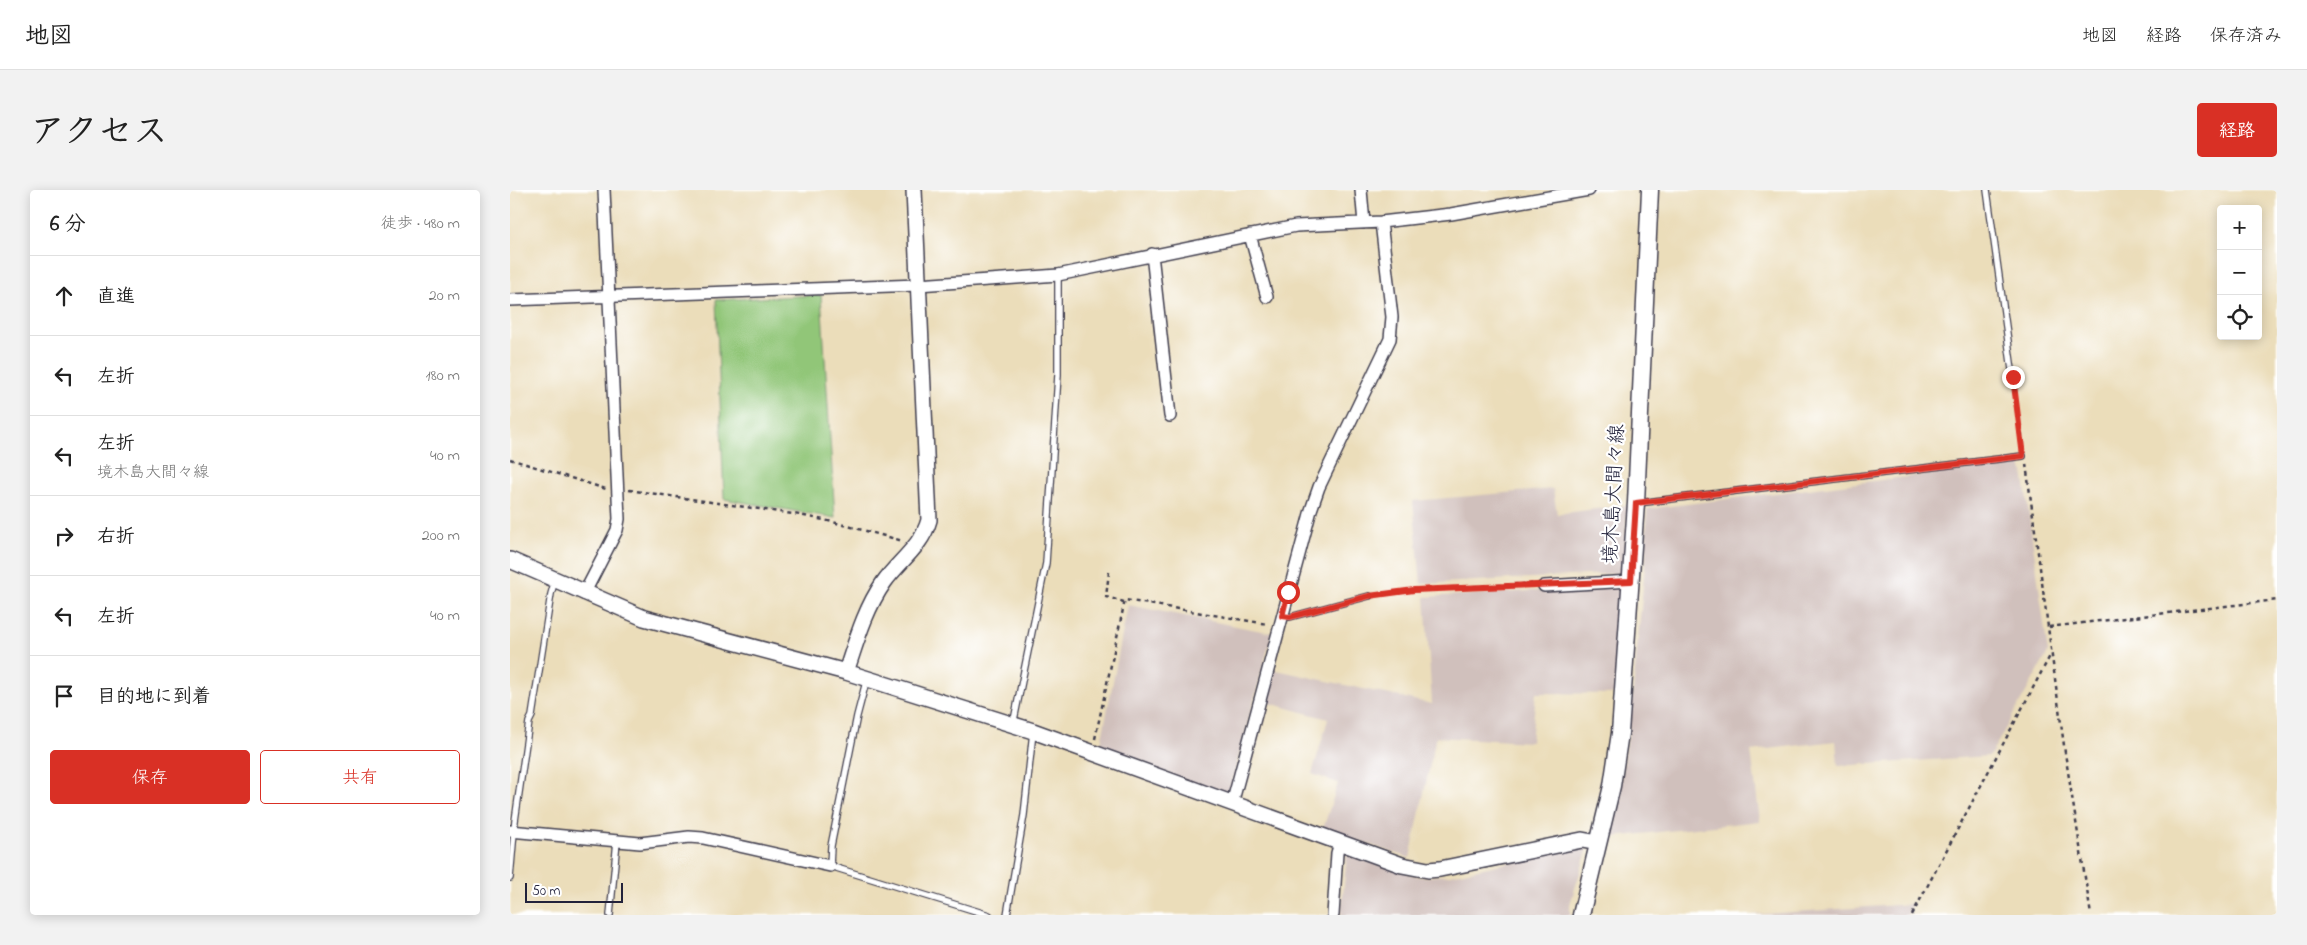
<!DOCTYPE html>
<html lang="ja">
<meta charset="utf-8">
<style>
:root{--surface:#fff;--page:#f2f2f2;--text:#222;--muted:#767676;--line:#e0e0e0;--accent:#d93025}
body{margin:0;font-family:"Indie Flower","Klee One",sans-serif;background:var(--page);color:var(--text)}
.controls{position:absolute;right:15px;top:15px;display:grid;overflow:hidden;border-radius:5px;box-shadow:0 2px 12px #0003}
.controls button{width:45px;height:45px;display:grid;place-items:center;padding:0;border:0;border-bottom:1px solid var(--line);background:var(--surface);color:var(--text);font:25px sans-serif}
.scale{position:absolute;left:15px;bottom:12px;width:98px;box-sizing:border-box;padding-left:5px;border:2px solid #22223b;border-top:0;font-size:14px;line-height:18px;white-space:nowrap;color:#22223b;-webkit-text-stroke:4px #fff;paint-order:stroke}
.stop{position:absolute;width:15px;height:15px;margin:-11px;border:4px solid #d93025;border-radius:50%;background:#fff}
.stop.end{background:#d93025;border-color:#fff;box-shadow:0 1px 5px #0008}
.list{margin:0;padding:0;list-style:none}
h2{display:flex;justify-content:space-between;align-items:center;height:65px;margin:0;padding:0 20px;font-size:21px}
h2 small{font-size:16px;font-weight:400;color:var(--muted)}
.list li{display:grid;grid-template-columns:32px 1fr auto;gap:15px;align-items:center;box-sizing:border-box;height:80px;padding:0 20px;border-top:1px solid var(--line)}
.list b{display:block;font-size:19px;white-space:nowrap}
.list p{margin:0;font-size:16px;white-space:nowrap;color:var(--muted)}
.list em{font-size:16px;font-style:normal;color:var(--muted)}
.actions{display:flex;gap:10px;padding:15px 20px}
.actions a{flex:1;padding:11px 0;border:1px solid var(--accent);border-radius:5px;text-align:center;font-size:18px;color:var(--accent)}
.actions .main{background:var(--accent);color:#fff}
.icon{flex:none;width:28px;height:28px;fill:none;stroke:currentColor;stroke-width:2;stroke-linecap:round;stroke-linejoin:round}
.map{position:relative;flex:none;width:1767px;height:725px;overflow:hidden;border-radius:5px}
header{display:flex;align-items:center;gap:30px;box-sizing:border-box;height:70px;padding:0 25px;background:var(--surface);border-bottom:1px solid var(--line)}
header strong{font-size:24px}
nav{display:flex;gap:28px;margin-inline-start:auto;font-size:18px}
.intro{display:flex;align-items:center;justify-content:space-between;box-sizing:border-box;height:120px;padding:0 30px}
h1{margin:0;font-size:35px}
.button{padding:12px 22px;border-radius:5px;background:var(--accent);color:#fff;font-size:18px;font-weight:700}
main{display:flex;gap:30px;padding:0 30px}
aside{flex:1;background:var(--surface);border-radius:5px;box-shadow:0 2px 12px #0003}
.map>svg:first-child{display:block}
</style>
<header>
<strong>地図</strong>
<nav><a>地図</a><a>経路</a><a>保存済み</a></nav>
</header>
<div class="intro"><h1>アクセス</h1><a class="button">経路</a></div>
<main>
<aside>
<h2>6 分<small>徒歩 · 480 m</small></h2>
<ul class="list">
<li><svg class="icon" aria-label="ahead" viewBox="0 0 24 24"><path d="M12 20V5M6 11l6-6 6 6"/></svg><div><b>直進</b></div><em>20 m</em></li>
<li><svg class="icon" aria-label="left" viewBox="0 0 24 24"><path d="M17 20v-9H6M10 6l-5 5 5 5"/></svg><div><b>左折</b></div><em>180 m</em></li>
<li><svg class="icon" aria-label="left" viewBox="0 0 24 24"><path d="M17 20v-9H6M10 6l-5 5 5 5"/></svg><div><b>左折</b><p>境木島大間々線</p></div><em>40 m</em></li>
<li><svg class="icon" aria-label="right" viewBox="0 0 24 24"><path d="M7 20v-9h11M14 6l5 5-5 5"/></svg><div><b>右折</b></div><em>200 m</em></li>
<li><svg class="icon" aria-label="left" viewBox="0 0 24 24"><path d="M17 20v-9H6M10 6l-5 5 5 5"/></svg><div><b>左折</b></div><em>40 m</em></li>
<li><svg class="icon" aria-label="arrive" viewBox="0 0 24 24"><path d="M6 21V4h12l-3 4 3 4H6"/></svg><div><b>目的地に到着</b></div></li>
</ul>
<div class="actions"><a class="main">保存</a><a>共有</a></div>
</aside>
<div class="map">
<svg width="1767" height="725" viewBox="0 0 1767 725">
<rect width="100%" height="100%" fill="#fff"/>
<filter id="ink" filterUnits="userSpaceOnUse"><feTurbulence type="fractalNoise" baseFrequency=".02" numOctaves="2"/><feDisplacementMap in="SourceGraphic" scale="10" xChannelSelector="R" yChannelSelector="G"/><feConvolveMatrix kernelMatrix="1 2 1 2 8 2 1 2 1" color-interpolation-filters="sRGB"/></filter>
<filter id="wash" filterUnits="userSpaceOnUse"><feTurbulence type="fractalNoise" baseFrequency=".0096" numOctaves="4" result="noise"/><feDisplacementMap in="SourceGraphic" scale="20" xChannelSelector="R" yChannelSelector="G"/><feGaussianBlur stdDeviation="1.12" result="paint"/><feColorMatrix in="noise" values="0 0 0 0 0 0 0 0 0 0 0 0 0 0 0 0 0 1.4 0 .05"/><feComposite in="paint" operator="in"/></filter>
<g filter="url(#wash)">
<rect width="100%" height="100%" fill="#ebddba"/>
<path fill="#d0c0bc" d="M1510 273 1513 281 1538 463 1480 566 1328 576 1326 551 1241 561 1250 631 1103 647 1120 532 1136 366 1137 319Z
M1043 299 1047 324 1117 315 1113 383 911 394 903 311Z
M1113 396 1104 504 1026 503 1021 552 926 547 900 668 813 639 828 593 802 584 818 529 752 511 762 479 922 514 915 407Z
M618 415 762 443 718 606 590 558Z
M1073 657 1077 661 1060 714V725H831L837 663 910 687 940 685Z
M1402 714 1397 725H1240Z"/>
<path fill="#91c678" stroke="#5a745a" d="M311 105 325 328 214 309 206 110Z"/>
</g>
<g filter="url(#ink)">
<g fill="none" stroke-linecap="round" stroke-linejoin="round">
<defs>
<path id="service" d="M1477 0 1503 187
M1128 313 1513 266
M772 425 780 427 859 406
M357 488 347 526 321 656 320 676 479 725
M503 535 536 373 548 185V85
M0 688 5 631 19 532 22 526 41 404 45 390
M100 725 107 651
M497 725 514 625 523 542"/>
<path id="minor" d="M851 0 854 33
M740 45 757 107
M642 64 660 226
M0 110 408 95 548 85 786 36 871 32 941 24 1079 0
M1034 396 1121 391
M74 404 107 340 109 329 94 0
M722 614 801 320 809 297 880 149 882 127 871 32
M0 641 130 653 179 647 193 648 320 676
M823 725 827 663 830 653"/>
<path id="tertiary" d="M0 370 134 428 336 482 523 541 892 675 918 680 930 679 1072 650 1088 653
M336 482C346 452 355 419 374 392 389 371 412 356 419 330L404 0"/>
<path id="secondary" d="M1071 725 1102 596 1110 543 1126 313 1140 0"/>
</defs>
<use href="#service" stroke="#403e4e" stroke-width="8"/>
<use href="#minor" stroke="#403e4e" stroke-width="14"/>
<use href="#tertiary" stroke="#403e4e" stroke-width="18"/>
<use href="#secondary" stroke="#403e4e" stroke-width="19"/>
<path stroke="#403e4e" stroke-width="2.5" stroke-dasharray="4 4" stroke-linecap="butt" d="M1504 195 1512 259
M0 269 96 299
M1516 274 1555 563 1581 725
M119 300 290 325 323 332 393 351
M599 382 596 407 614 412
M868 405 904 400 1022 394
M1539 437 1767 410
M585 549 615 410 757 434
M1402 725 1541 464"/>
<use href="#service" stroke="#fff" stroke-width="5.5"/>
<use href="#minor" stroke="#fff" stroke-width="11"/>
<use href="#tertiary" stroke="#fff" stroke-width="15"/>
<use href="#secondary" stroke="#fff" stroke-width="16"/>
</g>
</g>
<g fill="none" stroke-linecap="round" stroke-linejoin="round" filter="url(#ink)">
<path stroke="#d93025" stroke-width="6" d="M778 402 772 426 780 427 859 406 904 400 1121 391 1126 313 1513 266 1503 187"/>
</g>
<g text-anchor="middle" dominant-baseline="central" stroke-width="4.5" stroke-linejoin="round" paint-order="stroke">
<g font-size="20" fill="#22223b" stroke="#fff">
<text transform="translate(1105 304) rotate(-87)">境木島大間々線</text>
</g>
</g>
</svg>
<div class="controls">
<button>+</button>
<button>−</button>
<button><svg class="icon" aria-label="locate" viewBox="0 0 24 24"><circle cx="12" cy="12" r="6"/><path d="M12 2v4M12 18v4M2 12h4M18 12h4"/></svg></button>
</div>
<div class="scale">50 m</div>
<div class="stop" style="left:778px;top:402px"></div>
<div class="stop end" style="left:1503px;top:187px"></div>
</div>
</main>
